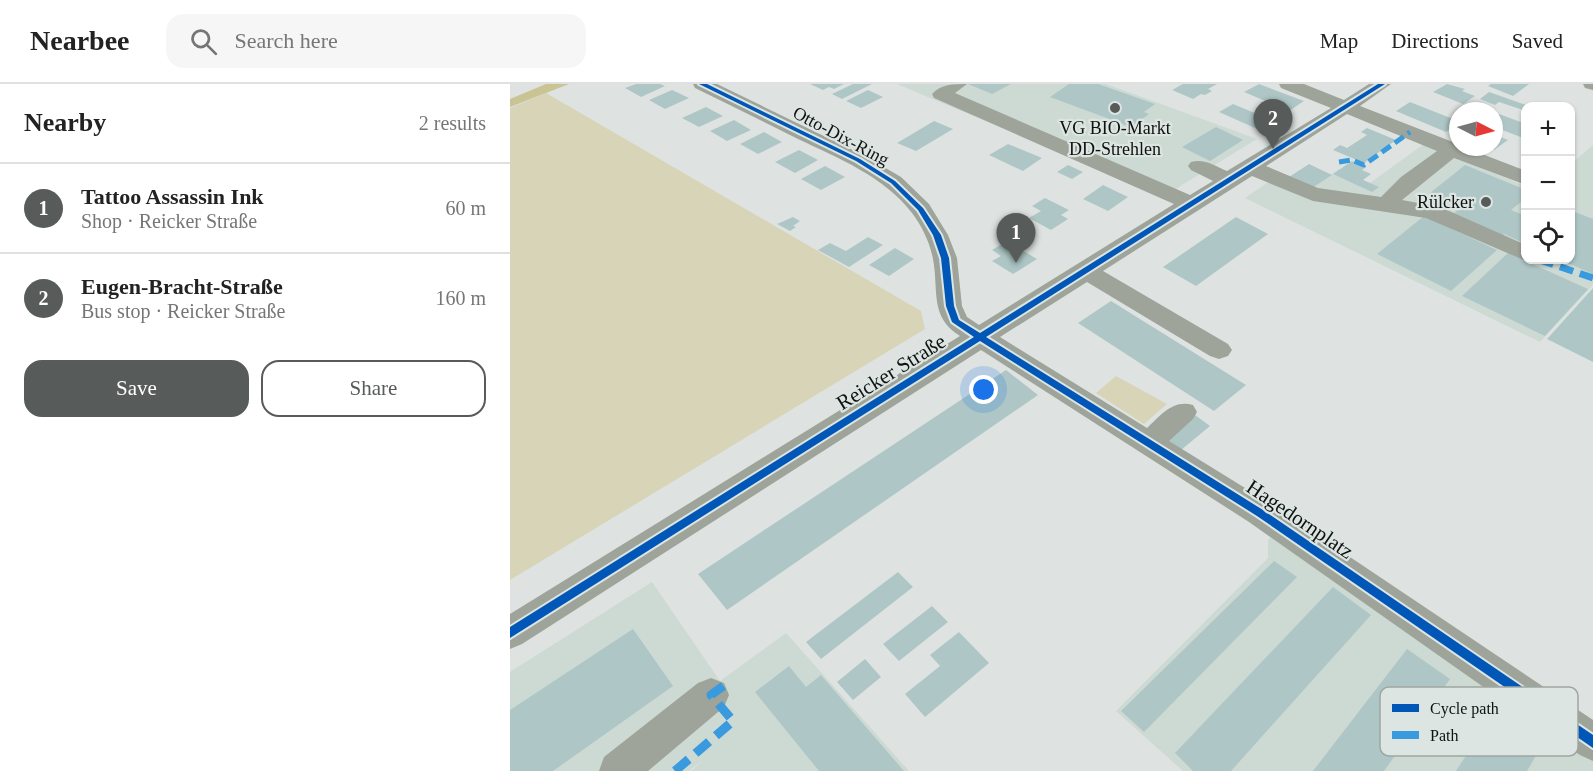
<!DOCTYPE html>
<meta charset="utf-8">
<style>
:root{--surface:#fff;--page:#f6f6f6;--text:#222;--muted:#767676;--line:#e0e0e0;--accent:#575b59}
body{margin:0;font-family:Georgia,serif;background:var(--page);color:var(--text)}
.controls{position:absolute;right:18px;top:18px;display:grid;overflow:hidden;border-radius:12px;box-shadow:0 2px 4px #0004}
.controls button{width:54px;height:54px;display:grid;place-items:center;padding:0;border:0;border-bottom:2px solid var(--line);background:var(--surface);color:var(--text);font:30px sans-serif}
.compass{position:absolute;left:939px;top:18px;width:54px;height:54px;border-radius:50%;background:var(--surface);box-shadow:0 2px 4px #0004;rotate:96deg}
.you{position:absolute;left:474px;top:306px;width:21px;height:21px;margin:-15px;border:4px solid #fff;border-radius:50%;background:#1a73e8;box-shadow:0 0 0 9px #1a73e833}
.badge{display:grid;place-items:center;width:39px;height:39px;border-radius:50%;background:var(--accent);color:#fff;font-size:20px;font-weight:700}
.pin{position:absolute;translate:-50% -50px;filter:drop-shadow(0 2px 3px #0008)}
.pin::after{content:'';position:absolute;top:32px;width:21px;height:18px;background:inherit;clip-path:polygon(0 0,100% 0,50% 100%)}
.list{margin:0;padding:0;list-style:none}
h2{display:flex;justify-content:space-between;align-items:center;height:78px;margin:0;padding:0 24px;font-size:26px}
h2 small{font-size:20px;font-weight:400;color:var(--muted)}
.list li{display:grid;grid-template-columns:39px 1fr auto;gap:18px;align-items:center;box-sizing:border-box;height:90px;padding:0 24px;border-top:2px solid var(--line)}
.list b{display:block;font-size:22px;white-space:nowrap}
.list p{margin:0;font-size:20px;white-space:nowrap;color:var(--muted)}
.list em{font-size:20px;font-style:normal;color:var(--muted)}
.actions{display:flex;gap:12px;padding:18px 24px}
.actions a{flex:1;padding:14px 0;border:2px solid var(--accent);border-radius:18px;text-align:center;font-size:21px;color:var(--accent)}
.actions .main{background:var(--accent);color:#fff}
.icon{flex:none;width:33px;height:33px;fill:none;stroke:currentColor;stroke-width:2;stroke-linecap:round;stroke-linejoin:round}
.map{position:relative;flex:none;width:1083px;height:687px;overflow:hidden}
header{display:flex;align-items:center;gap:36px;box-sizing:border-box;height:84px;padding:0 30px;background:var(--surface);border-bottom:2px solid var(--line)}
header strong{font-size:28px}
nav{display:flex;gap:33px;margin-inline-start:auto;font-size:21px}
.search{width:420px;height:54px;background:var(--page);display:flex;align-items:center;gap:15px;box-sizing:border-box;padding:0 21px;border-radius:18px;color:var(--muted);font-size:22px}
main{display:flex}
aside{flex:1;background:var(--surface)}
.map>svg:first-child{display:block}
</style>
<header>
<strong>Nearbee</strong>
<div class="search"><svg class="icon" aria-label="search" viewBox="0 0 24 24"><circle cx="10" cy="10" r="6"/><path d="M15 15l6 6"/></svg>Search here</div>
<nav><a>Map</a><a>Directions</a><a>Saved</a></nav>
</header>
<main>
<aside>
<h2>Nearby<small>2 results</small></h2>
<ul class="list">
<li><span class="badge">1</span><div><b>Tattoo Assassin Ink</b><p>Shop · Reicker Straße</p></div><em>60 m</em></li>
<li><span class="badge">2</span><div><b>Eugen-Bracht-Straße</b><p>Bus stop · Reicker Straße</p></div><em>160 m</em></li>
</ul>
<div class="actions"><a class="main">Save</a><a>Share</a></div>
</aside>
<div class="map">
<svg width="1083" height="687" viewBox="0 0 1083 687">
<rect width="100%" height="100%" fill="#dee3e1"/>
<path fill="#cdd9d3" d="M387 0H596L747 55 654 112Z
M914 60 1015 102 1016 176H1060L1061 80 1083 61V201L1030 258 735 114 770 90 802 104 829 85 860 99Z
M765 449 1083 671V687H673L606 627 758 474V456Z
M142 498 210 597 276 549 399 687H181L194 675 179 687H0V588Z"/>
<path fill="#d7d4b8" d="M36 9 411 227 415 245 0 496V24Z
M606 292 657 320 634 340 586 309Z"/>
<path fill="#cac393" d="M36 0H59L0 23V15Z"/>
<path fill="#aec7c6" d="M126 0H150L155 2 131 13 115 4Z
M300 0H334L324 5 319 3 313 6Z
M343 0H362L332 15 322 10Z
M458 0H501L482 10Z
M559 0H588L645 20 634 28 639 30 621 43 540 13Z
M673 0H707L698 5 702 7 695 11 691 10 683 15 662 6Z
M749 0 794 17 779 27 734 8Z
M937 0 955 5 952 7 965 12 953 20 923 8Z
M981 0H1019L1003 12 978 2Z
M162 6 179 14 155 25 139 16Z
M358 6 373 13 351 24 336 17Z
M979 8 1016 21V27L989 18 985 21 970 15Z
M900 18 948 37V40L936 48 886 27Z
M723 20 759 35 745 44 709 28Z
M196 23 213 32 189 43 172 34Z
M989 30 1016 40V55L984 43V34Z
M224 36 241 46 217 57 200 47Z
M424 37 443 45 406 67 387 59Z
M706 43 733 56 700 77 672 63Z
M857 44 886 56 854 79 823 66 830 61 837 64 857 51 851 48Z
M254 48 272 58 248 70 230 60Z
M984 50 998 56 984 66 976 63H984Z
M498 60 532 74 513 87 479 71Z
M289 66 308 76 285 89 265 78Z
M842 77 856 83 852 86 861 90 853 96 869 103 862 108 823 90Z
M799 80 822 91 802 104 779 93Z
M558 81 573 88 562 95 547 88Z
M955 81 1016 106V114L1001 126 1016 132V160L994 150 990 154 941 132 952 122 920 109Z
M315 82 335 93 311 106 291 95Z
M593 101 618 113 598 127 573 115Z
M535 114 559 126 551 131 558 135 541 146 519 134 531 127 522 122Z
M1060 126 1083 135V190L1051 176H1060Z
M914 132 987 166 941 207 867 170Z
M283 133 290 137 283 142 286 143 280 147 267 140Z
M726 133 758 150 686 202 653 183Z
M358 153 373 161 339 183 308 166 320 159 336 167Z
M497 157 527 175 503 190 482 177 491 172 482 166Z
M385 164 404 175 379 192 359 181Z
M998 169 1078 205 1035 252 952 212Z
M1083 204V278L1037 255Z
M601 217 736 301 704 327 568 239Z
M496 286 528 311 217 526 188 490Z
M685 331 700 342 671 366 655 354Z
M764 477 787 493 634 648 611 627Z
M388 488 403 503 311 575 296 558Z
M823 503 861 531 721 687H683L665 669Z
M422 522 438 538 389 577 373 560Z
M123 545 163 602 43 687H0V626Z
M449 548 479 579 415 633 395 610 430 582 420 571Z
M897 565 940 595 874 687H803Z
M355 575 371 593 343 616 327 598Z
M279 582 296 603 311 591 394 687H309L245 608Z
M985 627 1031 663 1017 687H946Z"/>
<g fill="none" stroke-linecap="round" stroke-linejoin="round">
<path fill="#9ea49a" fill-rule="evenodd" d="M183 0H207L355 72 391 93 419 120 438 151 447 174 452 222 457 233 469 241 664 120 424 14 422 10C431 0 443 0 457 0L445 9 680 111 703 97 681 86 678 82 681 78C694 74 705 82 717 87L821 24 771 4 769 0H794L834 16 859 0H881L850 22 948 60V63H954L1016 87V101L944 74 892 116 930 123 1016 161V176H1023L1016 177 916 134 803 117 742 92 593 187 718 260 722 266 718 272 709 275 700 272 577 198 490 253 637 344C651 331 663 315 683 321L687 328 683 335 659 357 761 420 1083 636V677L1070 671 739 438 471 266 12 560 0 565V530L450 252C419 233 429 206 423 175 420 159 412 142 402 129 375 93 328 74 288 55 254 38 220 21 185 4ZM837 30 927 67 891 93 871 113 808 104 756 82Z
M1073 0H1083V6L1075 4Z
M201 594 214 599 219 611 214 623 138 687H89L94 673 188 599Z"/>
<path stroke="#9fa49e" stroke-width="1.5" d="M0 544 93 486
M0 556 877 0"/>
<path stroke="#3a9ade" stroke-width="5" stroke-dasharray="11 5" stroke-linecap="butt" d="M829 78 842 76 854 81 900 48"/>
<path stroke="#3a9ade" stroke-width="7" stroke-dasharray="14 7" stroke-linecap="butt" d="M1030 176 1083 194"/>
<path stroke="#3a9ade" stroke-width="9" stroke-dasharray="18 9" stroke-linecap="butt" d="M165 687 223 637 201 611 220 597"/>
<defs>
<path id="cycleway" d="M189 0H197L350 75 385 97 413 124 431 151 439 174 444 222 449 236 470 249 868 0H875L476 253 753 426 1083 651V664L747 432 470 257 0 554V543L464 253 442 238 436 222 431 174 423 151 408 126 381 99 346 77Z"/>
</defs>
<use href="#cycleway" stroke="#dce5e1" stroke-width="4"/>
<use href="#cycleway" fill="#0057b8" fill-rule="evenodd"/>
</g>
<g fill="#575b59" stroke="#dce5e1" stroke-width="2">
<circle cx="605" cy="24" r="6"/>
<circle cx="976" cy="118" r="6"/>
</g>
<g text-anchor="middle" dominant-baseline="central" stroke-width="4.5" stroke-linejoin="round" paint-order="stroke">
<g font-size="18" fill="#0f1210" stroke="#dce5e1">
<text x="605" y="44">VG BIO-Markt<tspan x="605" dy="21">DD-Strehlen</tspan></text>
<text x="964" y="118" text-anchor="end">Rülcker</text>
</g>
<g font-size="18" fill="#0f1210" stroke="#dce5e1">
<text transform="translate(331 52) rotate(28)">Otto-Dix-Ring</text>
</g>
<g font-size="21" fill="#0f1210" stroke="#dce5e1">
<text transform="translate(381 288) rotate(-32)">Reicker Straße</text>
<text transform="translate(790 435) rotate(34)">Hagedornplatz</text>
</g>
</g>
<rect x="870" y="603" width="198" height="69" rx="9" fill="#dce5e1" stroke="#9ea6a2" stroke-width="1.5"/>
<rect x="882" y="620" width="27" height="8" fill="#0057b8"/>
<rect x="882" y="647" width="27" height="8" fill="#3a9ade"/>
<g font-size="16" fill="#0f1210">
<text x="920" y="630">Cycle path</text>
<text x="920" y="657">Path</text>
</g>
</svg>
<div class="controls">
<button>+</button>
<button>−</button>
<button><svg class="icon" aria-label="locate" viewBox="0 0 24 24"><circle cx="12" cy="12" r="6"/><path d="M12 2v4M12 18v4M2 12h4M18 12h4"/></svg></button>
</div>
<svg class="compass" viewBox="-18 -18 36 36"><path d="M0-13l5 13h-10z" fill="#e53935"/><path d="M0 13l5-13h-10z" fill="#767676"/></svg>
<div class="you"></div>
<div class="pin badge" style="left:506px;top:179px">1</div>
<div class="pin badge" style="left:763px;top:65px">2</div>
</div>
</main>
